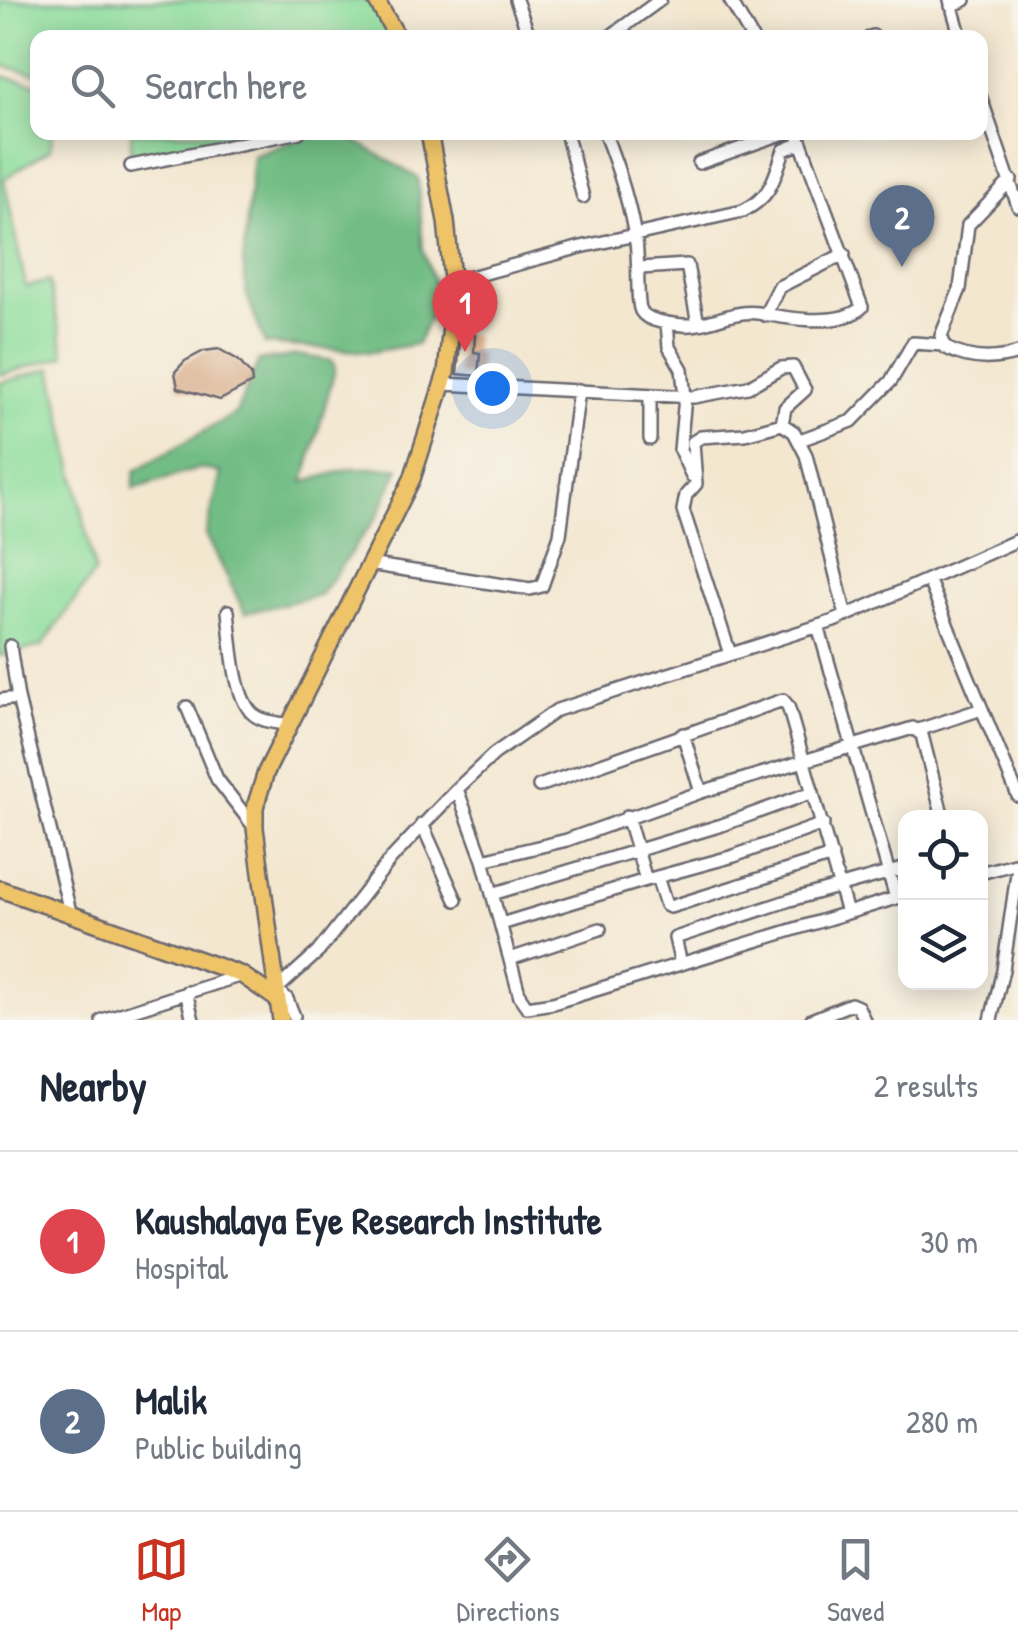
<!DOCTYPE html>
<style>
:root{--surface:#fff;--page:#f6f6f7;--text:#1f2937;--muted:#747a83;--line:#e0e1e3;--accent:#c8321e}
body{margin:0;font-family:"Patrick Hand",sans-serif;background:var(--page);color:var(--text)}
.controls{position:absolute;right:30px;bottom:30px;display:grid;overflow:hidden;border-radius:20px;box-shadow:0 5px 25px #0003}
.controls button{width:90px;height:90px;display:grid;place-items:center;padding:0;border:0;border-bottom:2px solid var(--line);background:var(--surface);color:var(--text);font:50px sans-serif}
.you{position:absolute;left:492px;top:388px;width:35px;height:35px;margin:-25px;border:8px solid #fff;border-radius:50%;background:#1a73e8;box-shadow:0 0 0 15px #1a73e833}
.badge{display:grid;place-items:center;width:65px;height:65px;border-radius:50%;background:var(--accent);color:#fff;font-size:32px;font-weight:700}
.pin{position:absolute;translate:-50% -82px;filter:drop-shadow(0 2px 5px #0008)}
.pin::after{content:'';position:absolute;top:52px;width:35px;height:30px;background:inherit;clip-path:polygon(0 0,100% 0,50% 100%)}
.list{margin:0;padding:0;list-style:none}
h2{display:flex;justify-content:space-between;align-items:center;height:130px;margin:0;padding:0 40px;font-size:42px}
h2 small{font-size:32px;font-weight:400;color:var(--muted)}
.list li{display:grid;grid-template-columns:65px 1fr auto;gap:30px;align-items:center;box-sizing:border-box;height:180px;padding:0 40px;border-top:2px solid var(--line)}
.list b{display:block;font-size:38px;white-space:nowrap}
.list p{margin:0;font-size:32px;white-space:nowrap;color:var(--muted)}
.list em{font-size:32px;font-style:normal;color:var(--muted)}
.icon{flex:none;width:55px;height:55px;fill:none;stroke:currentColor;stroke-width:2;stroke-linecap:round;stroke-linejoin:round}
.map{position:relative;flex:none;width:1018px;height:1020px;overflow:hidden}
.search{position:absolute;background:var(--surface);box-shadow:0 5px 25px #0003;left:30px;right:30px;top:30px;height:110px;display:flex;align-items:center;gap:25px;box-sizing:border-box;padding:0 35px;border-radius:20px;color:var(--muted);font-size:38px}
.sheet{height:490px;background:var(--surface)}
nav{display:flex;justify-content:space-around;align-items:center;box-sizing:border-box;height:140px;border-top:2px solid var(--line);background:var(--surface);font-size:28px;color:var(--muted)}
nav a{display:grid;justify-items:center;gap:5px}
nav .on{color:var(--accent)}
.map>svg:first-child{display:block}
</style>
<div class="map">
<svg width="1018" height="1020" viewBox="0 0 1018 1020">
<rect width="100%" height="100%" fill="#f7f3e8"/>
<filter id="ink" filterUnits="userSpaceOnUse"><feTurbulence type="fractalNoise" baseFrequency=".01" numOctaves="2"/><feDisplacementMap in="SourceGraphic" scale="20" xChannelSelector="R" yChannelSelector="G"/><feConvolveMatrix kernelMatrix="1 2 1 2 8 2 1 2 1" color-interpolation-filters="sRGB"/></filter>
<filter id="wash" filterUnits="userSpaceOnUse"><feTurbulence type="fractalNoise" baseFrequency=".0048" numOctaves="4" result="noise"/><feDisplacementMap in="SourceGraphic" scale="40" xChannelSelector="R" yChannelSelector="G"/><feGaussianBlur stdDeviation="2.25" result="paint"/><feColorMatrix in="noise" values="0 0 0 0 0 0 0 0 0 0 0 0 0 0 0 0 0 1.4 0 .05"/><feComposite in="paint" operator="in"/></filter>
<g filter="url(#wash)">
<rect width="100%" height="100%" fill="#f3e7d0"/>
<path fill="#8ede9e" stroke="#58806c" stroke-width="2.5" d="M0 0H376L398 37 38 38 37 74 0 65Z
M0 76 37 84 38 132 53 133 50 149 4 179 26 287 49 281 65 356 0 375Z
M131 132 274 133 131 163Z
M52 368 95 572 42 646 0 656V383Z"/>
<path fill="#72bd85" stroke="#4a7060" stroke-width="2.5" d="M317 132 342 133 418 178 423 250 439 297 417 344 371 352 265 344 247 296 243 262 253 156Z
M298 355 333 361 335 369 304 482 353 468H399L378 515 320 595 245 613 206 534 221 473 201 468 133 489 135 471 236 413 259 361Z"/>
<g id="blocks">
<path fill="#d7a884" d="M461 334 475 335 474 352 480 353 478 376 457 374Z
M219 349 238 360 251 375 252 383 220 400 178 388 175 372 185 361 204 351Z"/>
</g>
</g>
<g filter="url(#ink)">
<use href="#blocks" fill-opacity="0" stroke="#6b676f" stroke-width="2.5"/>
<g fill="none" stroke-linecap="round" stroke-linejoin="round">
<defs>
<path id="minor" d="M516 0 530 38
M730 0 752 38
M950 0 961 38
M951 6 965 0
M608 38 660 0
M869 38 873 36
M980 95 1018 206
M566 132 583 197
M604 132C619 169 630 203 636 243 639 257 636 302 641 311 647 322 671 324 683 325 708 327 733 309 758 313 785 318 841 328 862 307L797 132
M699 163 787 132
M131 166 299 132
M1011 180 968 225 960 289 941 336 946 348C969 360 993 361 1018 353
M640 268 687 265 698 324
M452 282 581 247 743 211C773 196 774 177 784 150L801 143
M765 315 779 287 844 254
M667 323 669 347 682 369 685 397 680 450 692 476
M443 384 694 397 748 387 781 368 793 367 805 390 785 408 782 424
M650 439V396
M800 440 852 421 891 381 913 343 943 345
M368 564 530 589 542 586 560 535 579 390
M929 581 1018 796
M228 611C231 637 233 692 251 712 260 722 276 722 289 725
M818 626 896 898
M10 646 18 698
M730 654 683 510 686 495 696 484 693 442 701 437 745 434 782 424 794 432 806 455 846 616
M0 700 18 698 71 916
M187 707 217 779 255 828
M918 730 982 709
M683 734 701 792
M539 786 783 700 788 706 847 913
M457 789 483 860 520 997 527 1007 553 1003 906 895
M627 816 646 880 734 856 823 824
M422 824 456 900
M483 860 567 840 701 792 913 728 922 735 943 818
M980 873 1018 863
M657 877 666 905 670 907 832 856
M492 894 722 825 813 792
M501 924 646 880
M510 959 600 929
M681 964 675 938 790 900 906 868
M186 992 193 1020
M294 1016 287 999 277 989 318 952 390 860 457 789 494 754 557 710 834 621 1018 540
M102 1020 242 975
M811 1020 851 1004 858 1007 864 1020
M991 1020 1003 970 1018 867"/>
<path id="major" d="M376 0 398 38
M0 889 242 975 278 1000 281 1020
M278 1000 255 828V807L266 772 412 479 446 373 454 298 446 221 429 132"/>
</defs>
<use href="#minor" stroke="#6b676f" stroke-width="16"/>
<use href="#major" stroke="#6b676f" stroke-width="20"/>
<use href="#minor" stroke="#fff" stroke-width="11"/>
<use href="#major" stroke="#efc469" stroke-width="15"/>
</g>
</g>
</svg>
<div class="controls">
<button><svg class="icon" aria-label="locate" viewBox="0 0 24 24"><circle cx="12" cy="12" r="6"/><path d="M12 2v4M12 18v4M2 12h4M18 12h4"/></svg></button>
<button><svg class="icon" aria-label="layers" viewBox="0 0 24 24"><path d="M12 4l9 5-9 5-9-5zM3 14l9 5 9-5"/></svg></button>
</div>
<div class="you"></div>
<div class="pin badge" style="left:465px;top:352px;background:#e0444e">1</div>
<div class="pin badge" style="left:902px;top:267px;background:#5c6f8a">2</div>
<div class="search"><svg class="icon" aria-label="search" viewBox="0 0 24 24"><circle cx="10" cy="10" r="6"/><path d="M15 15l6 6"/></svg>Search here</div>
</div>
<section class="sheet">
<h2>Nearby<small>2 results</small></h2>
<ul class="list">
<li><span class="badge" style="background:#e0444e">1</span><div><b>Kaushalaya Eye Research Institute</b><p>Hospital</p></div><em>30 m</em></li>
<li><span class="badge" style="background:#5c6f8a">2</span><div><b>Malik</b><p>Public building</p></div><em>280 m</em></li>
</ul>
</section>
<nav>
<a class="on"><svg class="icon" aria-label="map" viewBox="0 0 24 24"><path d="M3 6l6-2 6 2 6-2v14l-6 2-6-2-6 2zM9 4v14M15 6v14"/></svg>Map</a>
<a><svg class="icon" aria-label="directions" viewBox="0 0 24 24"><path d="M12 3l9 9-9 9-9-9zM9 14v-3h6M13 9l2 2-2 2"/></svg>Directions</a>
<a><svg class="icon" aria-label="saved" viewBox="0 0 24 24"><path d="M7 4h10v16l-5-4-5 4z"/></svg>Saved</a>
</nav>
